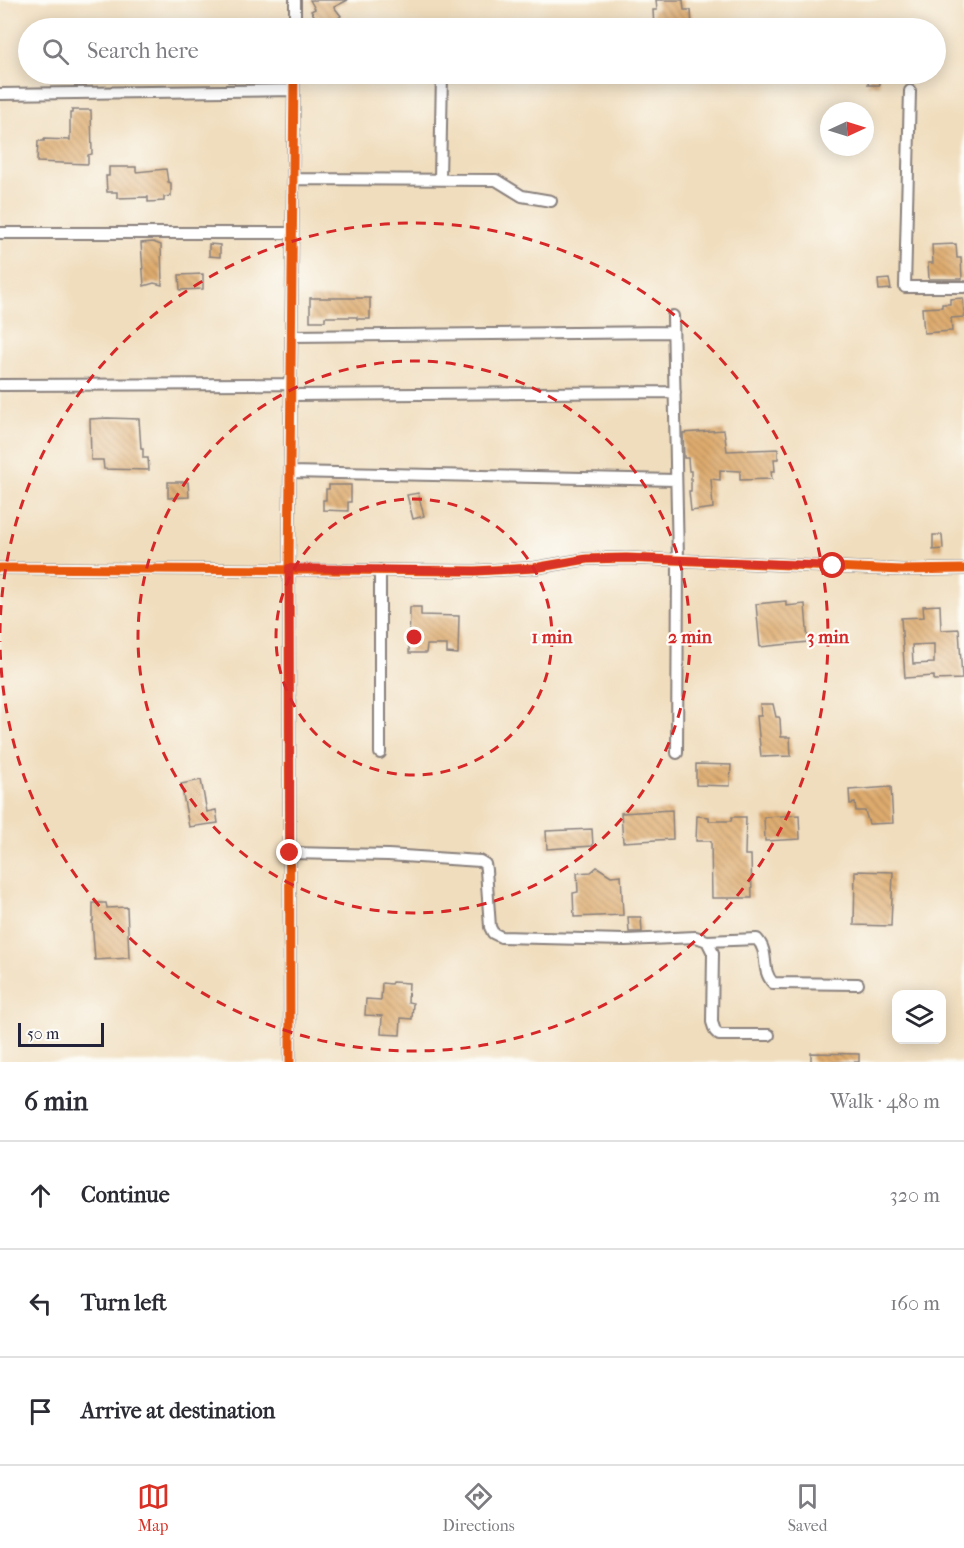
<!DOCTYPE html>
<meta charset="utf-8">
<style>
:root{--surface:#fff;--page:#f7f7f7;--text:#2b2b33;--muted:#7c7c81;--line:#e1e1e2;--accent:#d93025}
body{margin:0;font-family:"IM FELL French Canon",serif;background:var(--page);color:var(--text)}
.controls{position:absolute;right:18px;bottom:18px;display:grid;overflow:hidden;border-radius:12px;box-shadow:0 3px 15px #0003}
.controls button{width:54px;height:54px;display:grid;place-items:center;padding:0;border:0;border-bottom:2px solid var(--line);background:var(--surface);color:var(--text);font:30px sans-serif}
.compass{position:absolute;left:820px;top:102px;width:54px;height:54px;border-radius:50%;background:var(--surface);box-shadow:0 3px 15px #0003;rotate:86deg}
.scale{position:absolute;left:18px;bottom:15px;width:86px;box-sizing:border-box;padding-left:6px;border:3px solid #22223b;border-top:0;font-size:16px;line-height:21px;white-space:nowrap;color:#22223b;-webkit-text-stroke:4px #fdfcf7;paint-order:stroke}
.stop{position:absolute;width:18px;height:18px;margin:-14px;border:4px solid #d93025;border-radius:50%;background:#fff}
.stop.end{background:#d93025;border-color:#fff;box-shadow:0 2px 6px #0008}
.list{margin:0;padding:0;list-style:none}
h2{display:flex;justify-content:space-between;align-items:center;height:78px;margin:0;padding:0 24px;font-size:26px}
h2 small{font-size:20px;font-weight:400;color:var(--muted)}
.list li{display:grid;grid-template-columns:39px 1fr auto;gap:18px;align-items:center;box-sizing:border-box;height:108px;padding:0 24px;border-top:2px solid var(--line)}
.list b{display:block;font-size:22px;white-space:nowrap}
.list em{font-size:20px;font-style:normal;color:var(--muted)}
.icon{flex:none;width:33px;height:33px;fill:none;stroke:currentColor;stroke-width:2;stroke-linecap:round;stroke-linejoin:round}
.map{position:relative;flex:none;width:964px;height:1062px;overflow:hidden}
.search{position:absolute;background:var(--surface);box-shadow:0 3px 15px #0003;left:18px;right:18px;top:18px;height:66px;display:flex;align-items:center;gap:15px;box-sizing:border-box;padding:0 21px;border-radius:33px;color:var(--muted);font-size:22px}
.sheet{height:402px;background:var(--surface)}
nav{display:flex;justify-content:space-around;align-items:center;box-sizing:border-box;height:84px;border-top:2px solid var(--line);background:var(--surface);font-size:16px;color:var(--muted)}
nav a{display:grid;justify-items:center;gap:3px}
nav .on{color:var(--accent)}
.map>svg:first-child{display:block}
</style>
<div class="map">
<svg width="964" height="1062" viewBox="0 0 964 1062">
<defs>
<pattern id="building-back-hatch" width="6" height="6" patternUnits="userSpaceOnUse" patternTransform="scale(1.5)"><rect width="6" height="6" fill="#deab6d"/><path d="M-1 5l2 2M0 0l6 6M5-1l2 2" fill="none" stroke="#b48b5b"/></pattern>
</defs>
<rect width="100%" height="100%" fill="#fdfcf7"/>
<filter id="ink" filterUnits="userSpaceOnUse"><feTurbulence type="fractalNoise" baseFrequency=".0167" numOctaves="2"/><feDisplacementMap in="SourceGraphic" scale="12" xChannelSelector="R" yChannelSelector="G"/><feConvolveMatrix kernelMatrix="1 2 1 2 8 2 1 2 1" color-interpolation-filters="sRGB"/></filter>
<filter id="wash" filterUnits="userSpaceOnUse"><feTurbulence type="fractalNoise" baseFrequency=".008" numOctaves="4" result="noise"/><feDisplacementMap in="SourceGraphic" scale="24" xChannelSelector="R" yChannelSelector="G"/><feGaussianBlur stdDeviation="1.35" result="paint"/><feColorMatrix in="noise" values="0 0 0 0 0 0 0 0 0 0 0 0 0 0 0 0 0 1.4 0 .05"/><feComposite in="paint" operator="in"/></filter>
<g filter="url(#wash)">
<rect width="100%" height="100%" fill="#f0ddbd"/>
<g id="blocks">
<path fill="url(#building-back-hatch)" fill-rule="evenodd" d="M310 0H348L334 7 341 16 326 28H313L309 24 315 17 311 11 315 9Z
M656 0H683L684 10H691L692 28H654L653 10H657Z
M227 74H256V82H228Z
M869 74H878L880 85H868Z
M72 110H91L92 154 88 155V164L37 162 38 141H44V139L70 140V113H72Z
M109 167H136V172L166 169 168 182 171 183V196L164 197V201L148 202V197L117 198V192H107L106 176H109Z
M153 242 161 245 162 285 154 283 144 286 141 243Z
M209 244 220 245V257L209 256Z
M956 244 957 258H961L962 279H929L928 263H933L932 245Z
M203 274V289L180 290 179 275Z
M889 279 891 289 879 290 878 280Z
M310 298H370V319H357V317H325V321H310Z
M963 298 964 317 951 318 952 331 924 333 922 308 942 307V304H950V299Z
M107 418 139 419 141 449H143V458H148L149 470 104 469 103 460H91L90 419Z
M724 430 727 451 778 449V459H774L775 471H771L772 479 740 480V471L720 470V480L711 479 713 508 691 511 689 491H691V471H689L688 458H684L683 433Z
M168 482H188L189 497 168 498Z
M329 485H351V502H348V511L323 510V500H326V489H329Z
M418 493 424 516 413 519 407 495Z
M933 535H942L943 549 933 550Z
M786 601V606L805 604 808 642 760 647 756 604Z
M940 605 941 630 959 629 962 679 934 680V676L905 678 901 618 924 617 923 606ZM934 644V663L913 664 912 645Z
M410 607H421V615L459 616 458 654 447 653V645H427L426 653H409Z
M760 704H773L776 717H779L780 719 781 737H790L791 756 761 757 757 716H761Z
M696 764 731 765 730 786 696 785Z
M201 780 207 812 216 810 218 823 189 827 181 784Z
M891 787 893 823 869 824 865 811H856L855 803 850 804 849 790Z
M672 810 673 839 623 842 621 813Z
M799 815 800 839 765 841 764 817Z
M697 816 709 817V821H731L732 817H746L745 855H751L752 898H712L711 841H696Z
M592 829 593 846 547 849 546 831Z
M597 867 611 876 621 875 623 915 574 917 573 893 578 892 577 873 591 872Z
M855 871 893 872 891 926 854 925Z
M93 903H106L107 908 127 907 129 958 95 960 92 921H93Z
M628 917H641L642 932H629Z
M392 982 409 983 408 1002 413 1003 412 1019 401 1018 400 1035 381 1034 382 1016 365 1015 366 999 381 1000 382 983 391 984Z
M811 1053 859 1054V1062H811Z"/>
</g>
</g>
<g filter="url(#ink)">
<use href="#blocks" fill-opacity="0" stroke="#89807c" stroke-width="1.5"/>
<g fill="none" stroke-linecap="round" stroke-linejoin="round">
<defs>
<path id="street" d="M295 28V0
M910 91 905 287H964
M0 94 294 90
M293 179 496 180 522 196 551 201
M440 179 442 74
M0 233H292
M673 316 678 560 677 753
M291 336 673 332
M0 385 291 384
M291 395 675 392
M290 472 676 480
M0 568 475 571 534 568 587 559 626 558 902 570 964 569
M380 753V570
M290 853 388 855 480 861 485 864 486 870 490 927 493 933 501 937 625 940 696 937 707 941 713 953 712 1022 715 1031 719 1035H769
M707 941 757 939C770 953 760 969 773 983L858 984
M290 1062 289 568 294 74"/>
</defs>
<use href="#street" stroke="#89807c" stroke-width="14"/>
<use href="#street" stroke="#fff" stroke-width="10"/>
<defs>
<path id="cycleway" d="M0 568 475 571 534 568 587 559 626 558 902 570 964 569
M290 1062 289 568 294 74"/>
</defs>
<use href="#cycleway" stroke="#fdfcf7" stroke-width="13"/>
<use href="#cycleway" stroke="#e8590c" stroke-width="9"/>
</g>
</g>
<g fill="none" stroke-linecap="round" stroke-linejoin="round" filter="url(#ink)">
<path stroke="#d93025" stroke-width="8" d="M290 853 289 568 475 571 534 568 586 559 626 558 833 566"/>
</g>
<g fill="none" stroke="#d62828" stroke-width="3" stroke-dasharray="10 8">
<circle cx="414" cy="637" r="138"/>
<circle cx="414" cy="637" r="276"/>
<path d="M0 633A414 414 0 1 1 0 641"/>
</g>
<circle cx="414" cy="637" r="9" fill="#d62828" stroke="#fdfcf7" stroke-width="3"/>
<g font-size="18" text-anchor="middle" font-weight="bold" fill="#d62828" stroke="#fdfcf7" stroke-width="4.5" stroke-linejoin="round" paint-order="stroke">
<text x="552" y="643">1 min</text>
<text x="690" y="643">2 min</text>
<text x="828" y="643">3 min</text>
</g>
</svg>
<div class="controls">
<button><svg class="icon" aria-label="layers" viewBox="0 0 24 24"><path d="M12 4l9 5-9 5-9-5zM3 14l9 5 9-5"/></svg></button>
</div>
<svg class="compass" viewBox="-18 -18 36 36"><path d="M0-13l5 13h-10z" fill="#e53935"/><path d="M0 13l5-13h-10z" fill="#7c7c81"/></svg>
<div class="scale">50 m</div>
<div class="stop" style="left:833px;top:566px"></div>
<div class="stop end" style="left:290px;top:853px"></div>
<div class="search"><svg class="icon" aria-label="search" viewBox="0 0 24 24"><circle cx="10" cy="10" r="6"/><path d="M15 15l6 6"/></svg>Search here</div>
</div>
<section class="sheet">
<h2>6 min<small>Walk · 480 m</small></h2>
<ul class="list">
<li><svg class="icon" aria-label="ahead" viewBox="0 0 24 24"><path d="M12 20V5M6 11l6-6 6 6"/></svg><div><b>Continue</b></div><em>320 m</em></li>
<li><svg class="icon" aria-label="left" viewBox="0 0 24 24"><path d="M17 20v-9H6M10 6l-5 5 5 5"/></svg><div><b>Turn left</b></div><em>160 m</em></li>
<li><svg class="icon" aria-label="arrive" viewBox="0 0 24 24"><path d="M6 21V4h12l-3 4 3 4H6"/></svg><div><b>Arrive at destination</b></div></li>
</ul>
</section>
<nav>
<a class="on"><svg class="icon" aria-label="map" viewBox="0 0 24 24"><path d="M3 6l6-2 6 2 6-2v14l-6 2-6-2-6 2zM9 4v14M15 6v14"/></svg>Map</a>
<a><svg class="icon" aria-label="directions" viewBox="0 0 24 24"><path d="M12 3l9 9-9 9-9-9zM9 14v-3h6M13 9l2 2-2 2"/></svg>Directions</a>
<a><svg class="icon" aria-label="saved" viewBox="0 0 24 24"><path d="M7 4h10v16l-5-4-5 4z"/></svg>Saved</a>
</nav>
